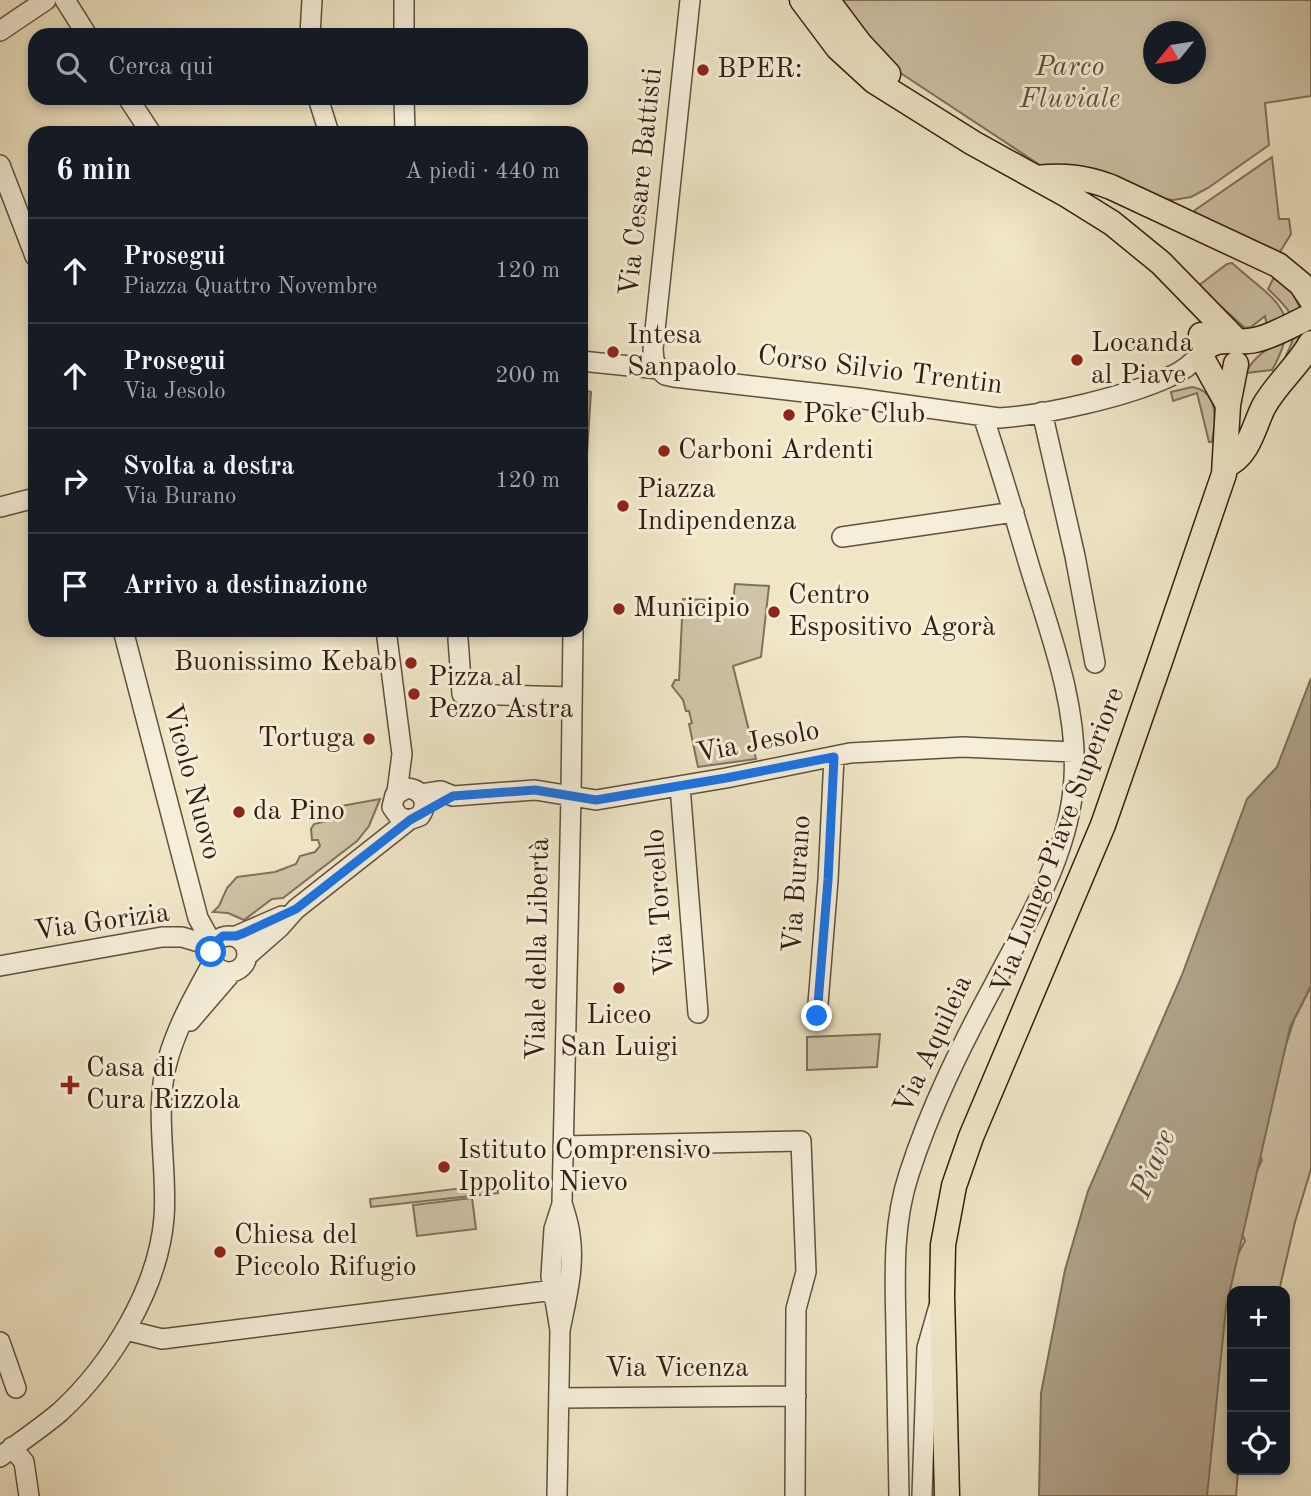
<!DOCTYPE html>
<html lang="it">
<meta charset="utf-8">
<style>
:root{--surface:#171b24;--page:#20242c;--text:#f1f3f6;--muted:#9ea1a6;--line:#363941}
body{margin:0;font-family:"Old Standard TT",serif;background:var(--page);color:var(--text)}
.controls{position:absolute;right:21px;bottom:21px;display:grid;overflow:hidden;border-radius:14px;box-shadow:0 4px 10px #0003}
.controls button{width:63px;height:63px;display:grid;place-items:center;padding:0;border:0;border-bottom:2px solid var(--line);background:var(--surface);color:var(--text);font:35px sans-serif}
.compass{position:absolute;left:1143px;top:21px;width:63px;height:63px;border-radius:50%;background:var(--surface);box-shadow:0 4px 10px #0003;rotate:240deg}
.stop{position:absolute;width:21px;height:21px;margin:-16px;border:5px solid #1a73e8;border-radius:50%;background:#fff}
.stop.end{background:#1a73e8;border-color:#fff;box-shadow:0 2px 7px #0008}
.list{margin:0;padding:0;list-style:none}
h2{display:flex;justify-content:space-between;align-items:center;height:91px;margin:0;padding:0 28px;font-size:30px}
h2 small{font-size:23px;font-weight:400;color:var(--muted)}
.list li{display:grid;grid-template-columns:46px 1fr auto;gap:21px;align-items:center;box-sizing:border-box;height:105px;padding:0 28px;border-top:2px solid var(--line)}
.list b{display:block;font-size:26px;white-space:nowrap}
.list p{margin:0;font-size:23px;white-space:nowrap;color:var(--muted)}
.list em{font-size:23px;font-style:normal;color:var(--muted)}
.icon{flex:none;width:38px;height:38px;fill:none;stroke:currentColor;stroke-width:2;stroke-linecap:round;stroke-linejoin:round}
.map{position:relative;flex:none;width:1311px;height:1496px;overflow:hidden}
.search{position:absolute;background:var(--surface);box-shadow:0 4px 10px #0003;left:28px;top:28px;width:560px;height:77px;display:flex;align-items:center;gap:18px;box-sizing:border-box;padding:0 24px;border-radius:21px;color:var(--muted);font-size:26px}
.panel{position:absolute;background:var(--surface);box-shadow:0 4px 10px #0003;left:28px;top:126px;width:560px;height:511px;border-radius:21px}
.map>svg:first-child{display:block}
</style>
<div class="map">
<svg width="1311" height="1496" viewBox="0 0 1311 1496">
<rect width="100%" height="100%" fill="#efe6c6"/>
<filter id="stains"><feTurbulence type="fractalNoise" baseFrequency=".00286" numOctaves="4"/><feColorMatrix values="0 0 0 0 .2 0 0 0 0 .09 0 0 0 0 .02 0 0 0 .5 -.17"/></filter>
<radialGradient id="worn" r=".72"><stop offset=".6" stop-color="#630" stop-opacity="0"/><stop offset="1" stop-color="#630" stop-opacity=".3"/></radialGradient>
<path fill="#cfc4a7" stroke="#81705c" stroke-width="2" fill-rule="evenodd" d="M842 0H1311V96L1265 103 1269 145 1208 188 1191 197 1173 200 1150 197 1043 167 899 72 846 9ZM1154 32H1196V74H1154Z
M1272 157 1279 219H1289L1291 234 1278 255 1195 217V210Z
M1232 263C1274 301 1306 310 1272 370L1246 373C1252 360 1260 354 1271 347L1265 316 1251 327 1245 328 1198 286 1227 264Z
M1276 273 1281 275C1311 323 1311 323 1279 370 1300 328 1303 322 1268 289Z
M1192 387C1219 391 1216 421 1212 442H1209L1197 393 1173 401 1171 392Z
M735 584 769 586 761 657 733 666 756 759 698 767 689 724 692 723 689 711H686L683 700 672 686 675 680H679L683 599 712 600V609L732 610Z
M380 799 369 826 357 841 283 898 272 899 244 920 228 913 213 912 219 906 227 888 237 877 275 872 296 864 300 856 315 852 320 846 318 840H312L311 829 314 824 343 817 341 806Z
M1311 986V1169L1295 1222 1279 1291H1232V1470H1238L1236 1496H1190L1230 1269 1245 1241 1236 1220 1242 1181 1256 1173 1262 1160 1254 1144 1294 1020Z
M880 1034 877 1067 807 1070V1037Z
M497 1184 498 1193 371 1207 370 1199Z
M472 1198 476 1229 417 1236 413 1205Z"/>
<path fill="#afa289" stroke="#7d6d59" stroke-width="2" d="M587 391 591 392 581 546V483Z
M1311 678V986L1290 1027 1226 1308 1207 1496H1039L1041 1393 1065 1270 1088 1191 1182 975 1247 799 1277 767Z"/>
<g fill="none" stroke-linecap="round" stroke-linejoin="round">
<defs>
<path id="minor" d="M65 0 87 35
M404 0V35
M0 31 46 0
M310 35 312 0
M128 98 151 133
M318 98 329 133
M404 98 405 133
M0 165 35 256
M581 361 659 369 665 375 674 377 857 398 999 418C1046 415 1125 397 1169 377 1182 372 1194 362 1203 351
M659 369 654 360 653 349 690 0
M1042 412 1075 556 1095 663
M0 507 35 498
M842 537 1014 512
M123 630 198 918 213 945
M386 630 402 754 397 792
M458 639 462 694 572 697
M680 786 698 1013
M421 794 441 791 453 796 535 790 596 800 726 778 850 753 963 747 1074 752
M211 954a18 18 0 1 1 36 0a18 18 0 1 1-36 0Z
M236 936 282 916
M247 956 280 927 296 909 409 820 420 816C429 803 423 790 407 788L395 795 392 807 399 817 409 820
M0 966 162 937H182L212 946
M817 1016 828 880 834 757
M190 1021 232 972
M563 1146 801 1141 806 1272 796 1309 795 1496
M126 1330 162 1339 546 1291 565 1304
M560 1330C566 1300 575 1266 570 1235 569 1224 565 1213 562 1203L571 796 573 630
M0 1342 16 1388
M559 1398 796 1396
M12 1447 24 1462 29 1496
M0 1457C20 1442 41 1428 60 1412 111 1365 158 1289 164 1218 168 1166 153 1110 168 1059 178 1024 196 993 213 962
M557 1496 560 1330 551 1276 554 1229 562 1204
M899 1496C898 1441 897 1386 896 1331 895 1278 892 1225 909 1174 930 1108 962 1044 995 983 1029 918 1070 853 1074 778 1078 706 1051 636 1030 568 1015 517 1000 467 983 416
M922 1496 927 1348 939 1306"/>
<path id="major" d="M802 0 838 48 874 81 973 143 1067 195 1112 223 1161 263 1237 341
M827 0 860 44 888 74
M1036 178C1064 175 1085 177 1111 187L1278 265 1301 284 1311 299
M1201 335 1203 360 1228 405
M1203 351C1218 334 1235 345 1255 340 1274 336 1293 324 1311 316
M1226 465C1249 456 1254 425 1264 406 1277 383 1298 366 1311 343
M947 1496 942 1296 943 1245 954 1186 971 1137 1103 825 1159 664 1224 474 1228 405 1236 364"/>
</defs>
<use href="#minor" stroke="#624f3f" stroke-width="22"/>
<use href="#major" stroke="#331d12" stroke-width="27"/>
<use href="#minor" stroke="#f5efda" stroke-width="19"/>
<use href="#major" stroke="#efe6c6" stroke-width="24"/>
</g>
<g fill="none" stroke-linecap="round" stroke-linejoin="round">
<path stroke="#1a73e8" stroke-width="9" d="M211 952 212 945 223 936H236L244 933 296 909 410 820 453 796 535 790 596 800 726 778 834 757 828 880 817 1016"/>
</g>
<g fill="#8f2418" stroke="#f5efda" stroke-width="2.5">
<circle cx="703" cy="70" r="7"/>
<circle cx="613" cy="352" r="7"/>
<circle cx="1077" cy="360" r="7"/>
<circle cx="789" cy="415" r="7"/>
<circle cx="664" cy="451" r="7"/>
<circle cx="623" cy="506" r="7"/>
<circle cx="619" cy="609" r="7"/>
<circle cx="774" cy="612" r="7"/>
<circle cx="411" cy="663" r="7"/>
<circle cx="414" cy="694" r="7"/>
<circle cx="369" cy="739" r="7"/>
<circle cx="239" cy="812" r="7"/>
<circle cx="619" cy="988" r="7"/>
<path d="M66.5 1074.5h7v7h7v7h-7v7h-7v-7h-7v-7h7z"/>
<circle cx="444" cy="1167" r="7"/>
<circle cx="220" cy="1252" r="7"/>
</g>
<g text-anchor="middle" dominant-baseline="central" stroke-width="6" stroke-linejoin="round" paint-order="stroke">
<g font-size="28" font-style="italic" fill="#624f3f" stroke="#f5efda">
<text x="1070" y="68">Parco<tspan x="1070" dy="32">Fluviale</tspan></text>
</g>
<g font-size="28" fill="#331d12" stroke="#f5efda" text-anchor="start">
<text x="717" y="70">BPER:</text>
<text x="627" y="336">Intesa<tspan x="627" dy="32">Sanpaolo</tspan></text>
<text x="1091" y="344">Locanda<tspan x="1091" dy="32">al Piave</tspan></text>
<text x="803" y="415">Poke Club</text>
<text x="678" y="451">Carboni Ardenti</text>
<text x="637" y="490">Piazza<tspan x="637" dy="32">Indipendenza</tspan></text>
<text x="788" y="596">Centro<tspan x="788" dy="32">Espositivo Agorà</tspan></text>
<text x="633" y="609">Municipio</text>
<text x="397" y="663" text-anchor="end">Buonissimo Kebab</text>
<text x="428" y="678">Pizza al<tspan x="428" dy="32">Pezzo Astra</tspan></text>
<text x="355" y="739" text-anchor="end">Tortuga</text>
<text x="253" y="812">da Pino</text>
<text x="619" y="1016" text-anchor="middle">Liceo<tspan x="619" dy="32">San Luigi</tspan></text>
<text x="86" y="1069">Casa di<tspan x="86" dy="32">Cura Rizzola</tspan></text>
<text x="458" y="1151">Istituto Comprensivo<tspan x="458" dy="32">Ippolito Nievo</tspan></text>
<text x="234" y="1236">Chiesa del<tspan x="234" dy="32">Piccolo Rifugio</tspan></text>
</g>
<g font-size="28" fill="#331d12" stroke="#f5efda">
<text transform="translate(642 182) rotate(-84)">Via Cesare Battisti</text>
<text transform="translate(880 371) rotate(7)">Corso Silvio Trentin</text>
<text transform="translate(758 743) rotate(-11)">Via Jesolo</text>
<text transform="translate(191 782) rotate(75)">Vicolo Nuovo</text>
<text transform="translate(1059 841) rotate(-69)">Via Lungo Piave Superiore</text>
<text transform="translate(798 884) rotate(-86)">Via Burano</text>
<text transform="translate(661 902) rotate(-94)">Via Torcello</text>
<text transform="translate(102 923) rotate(-8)">Via Gorizia</text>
<text transform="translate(539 949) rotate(-89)">Viale della Libertà</text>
<text transform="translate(934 1045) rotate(-65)">Via Aquileia</text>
<text x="677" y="1369">Via Vicenza</text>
</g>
<g font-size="30" font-style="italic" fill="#5e4c3c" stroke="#f5efda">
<text transform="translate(1154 1164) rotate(-67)">Piave</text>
</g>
</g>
<rect width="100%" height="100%" filter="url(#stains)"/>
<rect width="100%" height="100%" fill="url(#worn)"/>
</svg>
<div class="controls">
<button>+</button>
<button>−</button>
<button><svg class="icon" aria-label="locate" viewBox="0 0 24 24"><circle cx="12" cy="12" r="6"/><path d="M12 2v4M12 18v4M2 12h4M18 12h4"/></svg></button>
</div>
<svg class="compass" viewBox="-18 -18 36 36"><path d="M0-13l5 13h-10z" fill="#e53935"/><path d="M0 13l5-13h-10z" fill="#9ea1a6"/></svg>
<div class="stop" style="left:211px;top:952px"></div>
<div class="stop end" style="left:817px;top:1016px"></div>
<div class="search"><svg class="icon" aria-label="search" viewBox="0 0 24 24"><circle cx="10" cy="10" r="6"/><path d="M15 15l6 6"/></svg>Cerca qui</div>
<section class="panel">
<h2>6 min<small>A piedi · 440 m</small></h2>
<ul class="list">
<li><svg class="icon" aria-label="ahead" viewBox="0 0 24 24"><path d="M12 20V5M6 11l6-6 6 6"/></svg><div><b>Prosegui</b><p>Piazza Quattro Novembre</p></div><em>120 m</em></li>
<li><svg class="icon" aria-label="ahead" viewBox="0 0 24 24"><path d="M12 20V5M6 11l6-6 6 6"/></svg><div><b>Prosegui</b><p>Via Jesolo</p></div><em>200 m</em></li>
<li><svg class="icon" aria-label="right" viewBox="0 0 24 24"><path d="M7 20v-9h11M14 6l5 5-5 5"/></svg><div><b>Svolta a destra</b><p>Via Burano</p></div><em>120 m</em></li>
<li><svg class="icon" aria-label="arrive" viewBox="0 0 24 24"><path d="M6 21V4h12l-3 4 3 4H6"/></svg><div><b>Arrivo a destinazione</b></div></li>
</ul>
</section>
</div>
